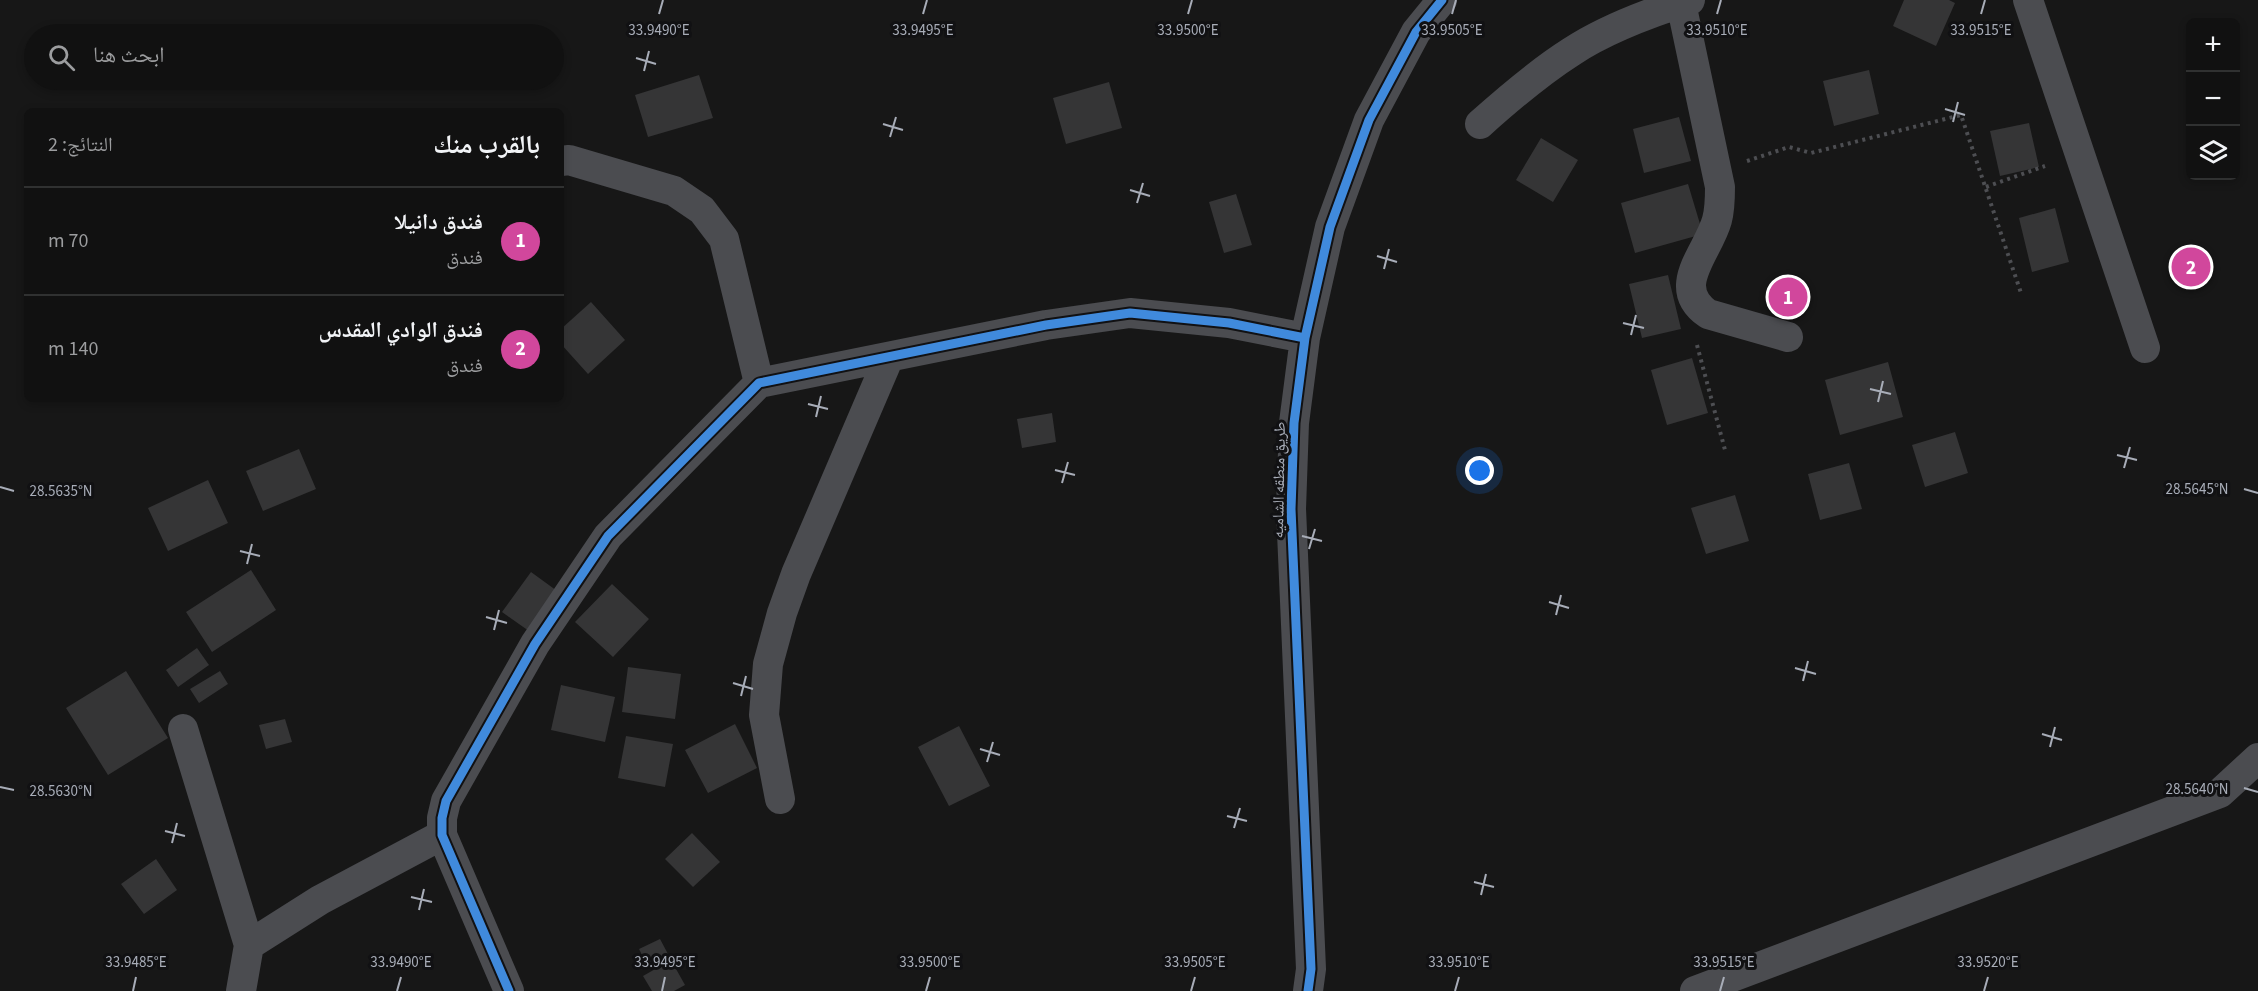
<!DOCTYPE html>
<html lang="ar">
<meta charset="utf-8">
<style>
:root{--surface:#111;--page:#1a1a1a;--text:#f1f3f6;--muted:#9c9d9f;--line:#303131;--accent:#0f766e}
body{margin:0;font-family:"Source Sans 3","Noto Naskh Arabic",sans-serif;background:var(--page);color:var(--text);direction:rtl}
.controls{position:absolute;right:18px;top:18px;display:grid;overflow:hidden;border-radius:9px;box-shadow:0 3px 9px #0003}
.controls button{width:54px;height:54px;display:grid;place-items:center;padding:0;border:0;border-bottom:2px solid var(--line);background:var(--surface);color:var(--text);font:30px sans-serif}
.you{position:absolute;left:1480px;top:471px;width:21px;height:21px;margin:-15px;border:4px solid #fff;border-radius:50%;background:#1a73e8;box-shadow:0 0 0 9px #1a73e833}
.badge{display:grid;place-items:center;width:39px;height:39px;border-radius:50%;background:var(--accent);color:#fff;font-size:20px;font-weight:700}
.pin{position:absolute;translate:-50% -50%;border:3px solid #fff;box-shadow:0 2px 6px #0006}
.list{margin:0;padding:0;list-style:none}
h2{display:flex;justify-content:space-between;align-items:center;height:78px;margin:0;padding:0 24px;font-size:26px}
h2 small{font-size:20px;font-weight:400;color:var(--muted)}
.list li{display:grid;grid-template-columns:39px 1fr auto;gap:18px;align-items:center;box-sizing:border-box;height:108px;padding:0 24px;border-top:2px solid var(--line)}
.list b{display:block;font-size:22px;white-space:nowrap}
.list p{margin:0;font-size:20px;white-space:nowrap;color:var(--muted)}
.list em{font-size:20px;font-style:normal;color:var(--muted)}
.icon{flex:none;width:33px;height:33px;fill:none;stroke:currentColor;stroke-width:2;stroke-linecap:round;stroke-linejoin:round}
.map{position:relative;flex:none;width:2258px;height:991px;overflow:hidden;direction:ltr}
.search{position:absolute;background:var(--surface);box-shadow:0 3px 9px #0003;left:24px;top:24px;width:540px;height:66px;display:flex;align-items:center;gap:15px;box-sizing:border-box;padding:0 21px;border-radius:33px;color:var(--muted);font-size:22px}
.panel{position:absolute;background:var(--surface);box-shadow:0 3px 9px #0003;left:24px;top:108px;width:540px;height:294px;border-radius:9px;direction:rtl}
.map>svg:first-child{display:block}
</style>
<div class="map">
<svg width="2258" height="991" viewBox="0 0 2258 991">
<rect width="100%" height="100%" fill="#171717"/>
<path fill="#353536" d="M1904 0H1949L1955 3 1936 46 1893 26Z
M1869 70 1879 114 1834 126 1823 81Z
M699 75 713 118 648 137 635 95Z
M1109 82 1122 128 1066 144 1053 98Z
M1679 117 1691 161 1644 173 1633 129Z
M2029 123 2039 167 2000 176 1990 131Z
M1541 138 1578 160 1553 202 1516 180Z
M1688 184 1703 234 1635 253 1621 203Z
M1236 194 1252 245 1224 253 1209 202Z
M2055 208 2069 262 2032 272 2019 218Z
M1668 275 1681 329 1642 338 1629 284Z
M591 302 625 340 588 374 561 344V329Z
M1692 358 1708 413 1667 425 1651 370Z
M1888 362 1903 417 1840 435 1825 380Z
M1052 413 1056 442 1022 448 1017 419Z
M1955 432 1968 473 1925 487 1912 445Z
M299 449 316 489 263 511 246 471Z
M1849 463 1862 509 1820 520 1808 474Z
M208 480 228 523 168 551 148 508Z
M1735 495 1749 541 1706 554 1691 508Z
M251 570 276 610 212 652 186 612Z
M531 572 564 596 536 636 502 612Z
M612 584 649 619 613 657 575 622Z
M197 648 209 665 178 687 166 670Z
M628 667 681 674 675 719 622 712Z
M126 671 168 738 108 775 66 708Z
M220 671 228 684 199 703 190 689Z
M561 685 615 697 605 742 551 730Z
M285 719 292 742 266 749 259 725Z
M735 724 757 768 708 793 685 750Z
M959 726 990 786 949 806 918 747Z
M626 736 673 744 665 787 618 778Z
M692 833 720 862 693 887 665 859Z
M156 859 177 890 144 914 121 884Z
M660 939 668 954 647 965 639 949Z
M671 960 685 985 674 991H652L643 976Z"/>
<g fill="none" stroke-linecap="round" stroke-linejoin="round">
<path stroke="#4d4e52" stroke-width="4" stroke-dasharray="3 4.5" stroke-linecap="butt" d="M1747 161 1789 147 1811 153 1961 115 2021 293
M1986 187 2045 166
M1697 345 1725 450"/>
<path stroke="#4b4c50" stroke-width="30" d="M2028 0 2145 348
M1681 3 1720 187C1720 198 1720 209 1717 220 1708 253 1669 287 1708 314L1788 337
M1480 124C1509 98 1538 73 1571 52 1604 30 1652 12 1690 0
M561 161 569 160 674 191 702 210 724 239 759 383
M183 729 249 945 241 991
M780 799 764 715 768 664 782 613 796 574 889 357
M249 945 320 900 442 835
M509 991 442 835V818L446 801 535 644 608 536 759 383 1046 325 1130 313 1229 323 1305 338
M1308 991 1311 969 1291 509 1294 423 1305 338 1330 227 1369 120 1416 32 1442 0
M1695 991 2220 793 2258 758"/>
<defs>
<path id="cycleway" d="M509 991 442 835V818L446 801 535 644 608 536 759 383 1046 325 1130 313 1229 323 1305 338
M1308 991 1311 969 1291 509 1294 423 1305 338 1330 227 1369 120 1416 32 1442 0"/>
</defs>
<use href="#cycleway" stroke="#111113" stroke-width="13"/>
<use href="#cycleway" stroke="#408adc" stroke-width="9"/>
</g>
<path fill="none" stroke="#a8adb8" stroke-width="2" d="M659 14 663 0M923 14 927 0M1188 14 1192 0M1452 14 1456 0M1717 14 1721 0M1981 14 1985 0M636 58 656 64M644 71 649 51M1945 109 1965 115M1953 122 1958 102M883 124 903 130M890 137 896 117M1130 190 1150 196M1137 203 1143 183M1377 256 1397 262M1384 269 1389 249M1623 323 1644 328M1631 335 1636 315M1870 389 1891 394M1878 402 1883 381M808 404 828 409M816 417 821 396M2117 455 2137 460M2124 468 2130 447M1055 470 1075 475M1062 483 1068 462M0 487 14 491M2244 489 2258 493M1302 536 1322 541M1309 549 1315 529M240 551 260 556M247 564 252 544M1549 602 1569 608M1556 615 1561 595M486 617 507 623M494 630 499 610M1795 668 1816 674M1803 681 1808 661M733 683 753 689M741 696 746 676M2042 734 2062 740M2050 747 2055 727M980 749 1000 755M987 762 993 742M0 787 14 790M2244 788 2258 792M1227 816 1247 821M1234 828 1240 808M165 831 185 836M172 843 177 823M1474 882 1494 887M1481 895 1486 874M411 897 432 902M419 910 424 889M133 991 136 977M397 991 401 977M662 991 665 977M926 991 930 977M1191 991 1195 977M1455 991 1459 977M1720 991 1724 977M1984 991 1988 977"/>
<g text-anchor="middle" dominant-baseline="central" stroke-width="6" stroke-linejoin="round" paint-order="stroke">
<g font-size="16" fill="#a8adb8" stroke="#111113">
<text transform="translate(1279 480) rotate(-89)">طريق منطقه الشاميه</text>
</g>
</g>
<g font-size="15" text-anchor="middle" fill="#a8adb8" stroke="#111113" stroke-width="6" stroke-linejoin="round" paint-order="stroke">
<text x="659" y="35">33.9490°E</text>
<text x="923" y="35">33.9495°E</text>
<text x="1188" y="35">33.9500°E</text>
<text x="1452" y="35">33.9505°E</text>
<text x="1717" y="35">33.9510°E</text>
<text x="1981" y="35">33.9515°E</text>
<text x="2197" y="494">28.5645°N</text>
<text x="61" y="496">28.5635°N</text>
<text x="2197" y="794">28.5640°N</text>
<text x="61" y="796">28.5630°N</text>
<text x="136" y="967">33.9485°E</text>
<text x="401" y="967">33.9490°E</text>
<text x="665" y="967">33.9495°E</text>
<text x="930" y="967">33.9500°E</text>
<text x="1195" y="967">33.9505°E</text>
<text x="1459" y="967">33.9510°E</text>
<text x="1724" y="967">33.9515°E</text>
<text x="1988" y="967">33.9520°E</text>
</g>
</svg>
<div class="controls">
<button>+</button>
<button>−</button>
<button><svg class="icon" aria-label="layers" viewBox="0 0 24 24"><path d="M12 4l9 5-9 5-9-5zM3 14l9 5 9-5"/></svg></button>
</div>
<div class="you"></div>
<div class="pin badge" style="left:1788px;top:297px;background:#d1479c">1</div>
<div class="pin badge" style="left:2191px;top:267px;background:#d1479c">2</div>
<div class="search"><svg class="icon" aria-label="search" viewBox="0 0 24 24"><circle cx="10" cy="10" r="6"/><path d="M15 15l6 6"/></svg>ابحث هنا</div>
<section class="panel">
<h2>بالقرب منك<small>النتائج: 2</small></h2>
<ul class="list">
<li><span class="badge" style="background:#d1479c">1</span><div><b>فندق دانيلا</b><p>فندق</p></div><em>70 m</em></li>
<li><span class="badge" style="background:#d1479c">2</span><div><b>فندق الوادي المقدس</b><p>فندق</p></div><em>140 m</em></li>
</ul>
</section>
</div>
